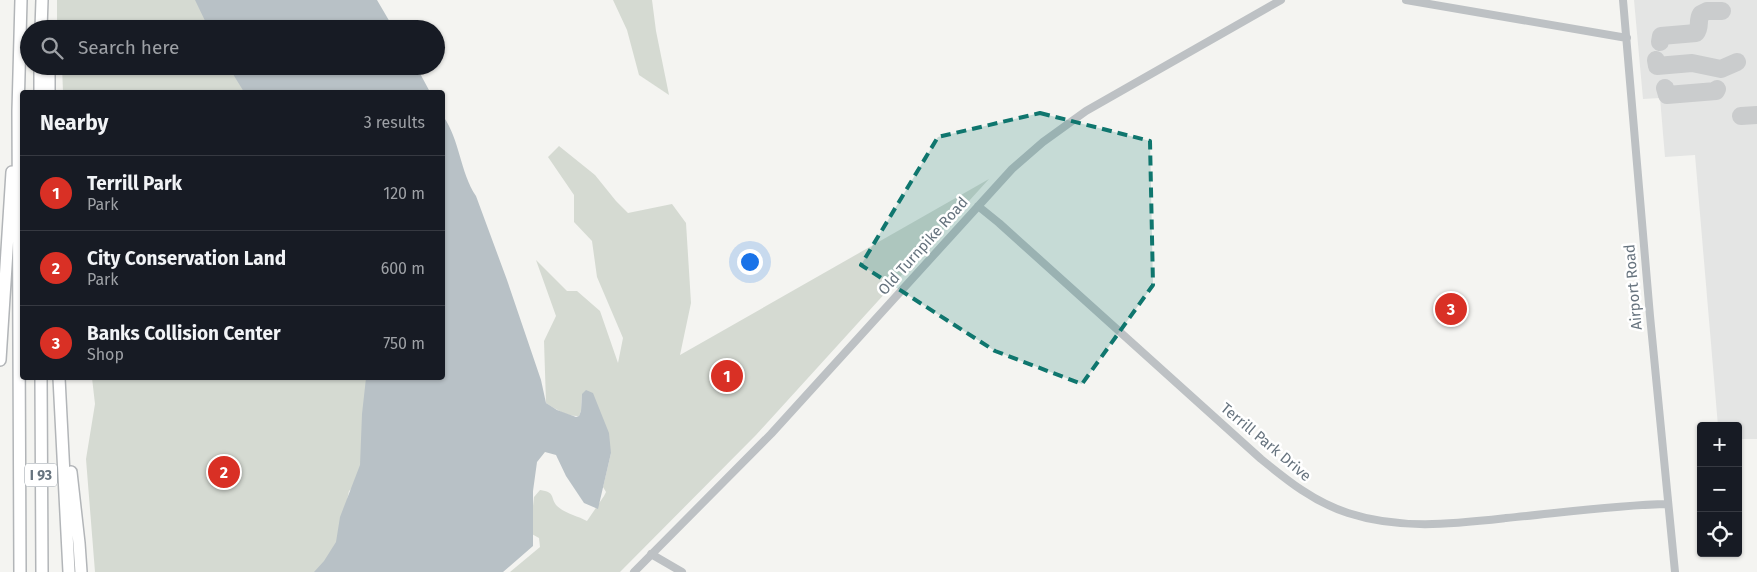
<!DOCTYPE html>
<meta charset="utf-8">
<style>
:root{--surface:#171b24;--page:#20242c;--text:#f1f3f6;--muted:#9ea1a6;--line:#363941;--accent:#d93025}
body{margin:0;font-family:"Fira Sans",sans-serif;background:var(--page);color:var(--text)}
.controls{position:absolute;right:15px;bottom:15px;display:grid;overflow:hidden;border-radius:5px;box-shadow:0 1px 4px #0004}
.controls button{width:45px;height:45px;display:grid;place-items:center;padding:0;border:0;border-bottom:1px solid var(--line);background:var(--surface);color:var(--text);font:25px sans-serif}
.you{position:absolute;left:749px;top:261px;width:18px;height:18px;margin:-12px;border:4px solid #fff;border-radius:50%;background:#1a73e8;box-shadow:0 0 0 8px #1a73e833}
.badge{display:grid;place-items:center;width:32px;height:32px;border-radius:50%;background:var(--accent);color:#fff;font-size:16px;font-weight:700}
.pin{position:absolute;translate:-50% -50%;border:2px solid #fff;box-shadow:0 1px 5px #0006}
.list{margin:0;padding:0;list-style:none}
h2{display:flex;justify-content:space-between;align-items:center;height:65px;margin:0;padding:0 20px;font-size:21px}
h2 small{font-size:16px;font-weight:400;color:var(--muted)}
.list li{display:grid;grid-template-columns:32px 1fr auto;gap:15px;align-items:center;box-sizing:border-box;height:75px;padding:0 20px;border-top:1px solid var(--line)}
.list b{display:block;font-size:19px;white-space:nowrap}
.list p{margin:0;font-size:16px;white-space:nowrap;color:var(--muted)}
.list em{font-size:16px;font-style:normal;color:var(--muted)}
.icon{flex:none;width:28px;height:28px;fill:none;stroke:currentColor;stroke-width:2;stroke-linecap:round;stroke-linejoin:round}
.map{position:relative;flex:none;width:1757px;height:572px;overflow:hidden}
.search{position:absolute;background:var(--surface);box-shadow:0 1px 4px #0004;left:20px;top:20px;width:425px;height:55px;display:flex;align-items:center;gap:12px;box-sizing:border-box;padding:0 18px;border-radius:28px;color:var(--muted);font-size:19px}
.panel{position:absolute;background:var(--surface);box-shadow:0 1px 4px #0004;left:20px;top:90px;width:425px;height:290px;border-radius:5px}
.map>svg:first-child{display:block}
</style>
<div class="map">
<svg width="1757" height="572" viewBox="0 0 1757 572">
<rect width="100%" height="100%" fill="#f4f4f1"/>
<path fill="#e4e5e4" d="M1634 0H1757V439H1738V426H1718L1695 155 1665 157 1660 98 1643 99Z"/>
<path fill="#d5dad2" d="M57 0H196L212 29H57Z
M613 0H652L656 31 669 95 639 75 627 30Z
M62 66H232L247 92H63Z
M559 146 595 175 616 201 628 213 672 204 686 223 691 303 680 355 989 179 756 435 620 572H510L540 547 539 538 530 533 534 497 540 490C556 492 550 498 557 506 564 513 578 516 587 521L604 496 606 492 603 487 611 453 582 394 581 411 579 416C568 417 555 409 546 403L544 341 556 316 536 260 567 291H577L600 311 618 363 623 338 597 277 592 241 574 222V195L548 157Z
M92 378H369L370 424 357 484 349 491 339 538 322 572H95L86 459 95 404Z"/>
<path fill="#b8c1c6" d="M195 0H377L394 29H209Z
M228 66H416L430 92H244Z
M443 116C460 140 460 172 476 196L507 280 541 380 546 403 557 410 576 417 579 416 581 411 582 394 586 390 593 393 609 433 611 453 598 509 584 503 566 476 556 455 545 452 537 462 533 491V546L503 572H314L324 561 336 542 340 517 360 465 362 414 366 378H442Z"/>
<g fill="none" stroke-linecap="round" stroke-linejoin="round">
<path stroke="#cacccd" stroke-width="18" d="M1660 42 1661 36 1696 33C1701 27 1697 20 1701 14L1707 11H1722
M1656 60 1657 66 1692 63 1721 69 1737 62
M1665 88 1667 95 1716 91 1717 89
M1741 116 1757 115"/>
<defs>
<path id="highway" d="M41 29 42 0
M40 66V92
M49 66V92
M0 360 12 172
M41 378 42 572
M59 378 69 572
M71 472 79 543 81 572
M20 572 18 111 21 0"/>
</defs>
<use href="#highway" stroke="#b2b5b8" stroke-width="14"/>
<path stroke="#bdc1c4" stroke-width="8" d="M1406 0 1627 38
M1623 0 1650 316 1675 572
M978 206 999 223 1261 459C1288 481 1314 502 1348 513 1400 530 1452 524 1506 518 1559 513 1614 505 1668 504
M651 554 682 572
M634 572 771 434 1012 169 1043 142 1086 111 1281 0"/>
<use href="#highway" stroke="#fff" stroke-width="11"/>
</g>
<path fill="#0f766e" fill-opacity="0.2" stroke="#0f766e" stroke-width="4" stroke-dasharray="10 6" stroke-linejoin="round" d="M1040 113 1150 141 1153 285 1082 384 995 351 861 265 938 137Z"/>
<g text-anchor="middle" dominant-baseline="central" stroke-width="5" stroke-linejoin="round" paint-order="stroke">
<rect fill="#fff" stroke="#949da5" stroke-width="1" x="25" y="463.5" width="32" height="23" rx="4"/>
<g font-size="14" font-weight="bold" fill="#66737e">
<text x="41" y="475">I 93</text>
</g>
<g font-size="15" fill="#66737e" stroke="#fff">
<text transform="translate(923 246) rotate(-48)">Old Turnpike Road</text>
<text transform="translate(1633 287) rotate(-95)">Airport Road</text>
<text transform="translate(1266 442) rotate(40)">Terrill Park Drive</text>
</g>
</g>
</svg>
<div class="controls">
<button>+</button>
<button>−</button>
<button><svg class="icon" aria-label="locate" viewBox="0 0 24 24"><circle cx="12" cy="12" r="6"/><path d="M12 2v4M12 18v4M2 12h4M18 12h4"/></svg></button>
</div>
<div class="you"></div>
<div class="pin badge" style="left:727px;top:376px">1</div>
<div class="pin badge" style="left:224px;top:472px">2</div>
<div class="pin badge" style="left:1451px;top:309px">3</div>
<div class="search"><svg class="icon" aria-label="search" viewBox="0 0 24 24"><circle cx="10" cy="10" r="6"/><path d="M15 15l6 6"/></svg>Search here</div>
<section class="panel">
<h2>Nearby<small>3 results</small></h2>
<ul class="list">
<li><span class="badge">1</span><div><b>Terrill Park</b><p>Park</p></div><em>120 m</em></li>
<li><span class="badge">2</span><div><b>City Conservation Land</b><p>Park</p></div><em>600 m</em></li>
<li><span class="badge">3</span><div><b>Banks Collision Center</b><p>Shop</p></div><em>750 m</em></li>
</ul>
</section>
</div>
